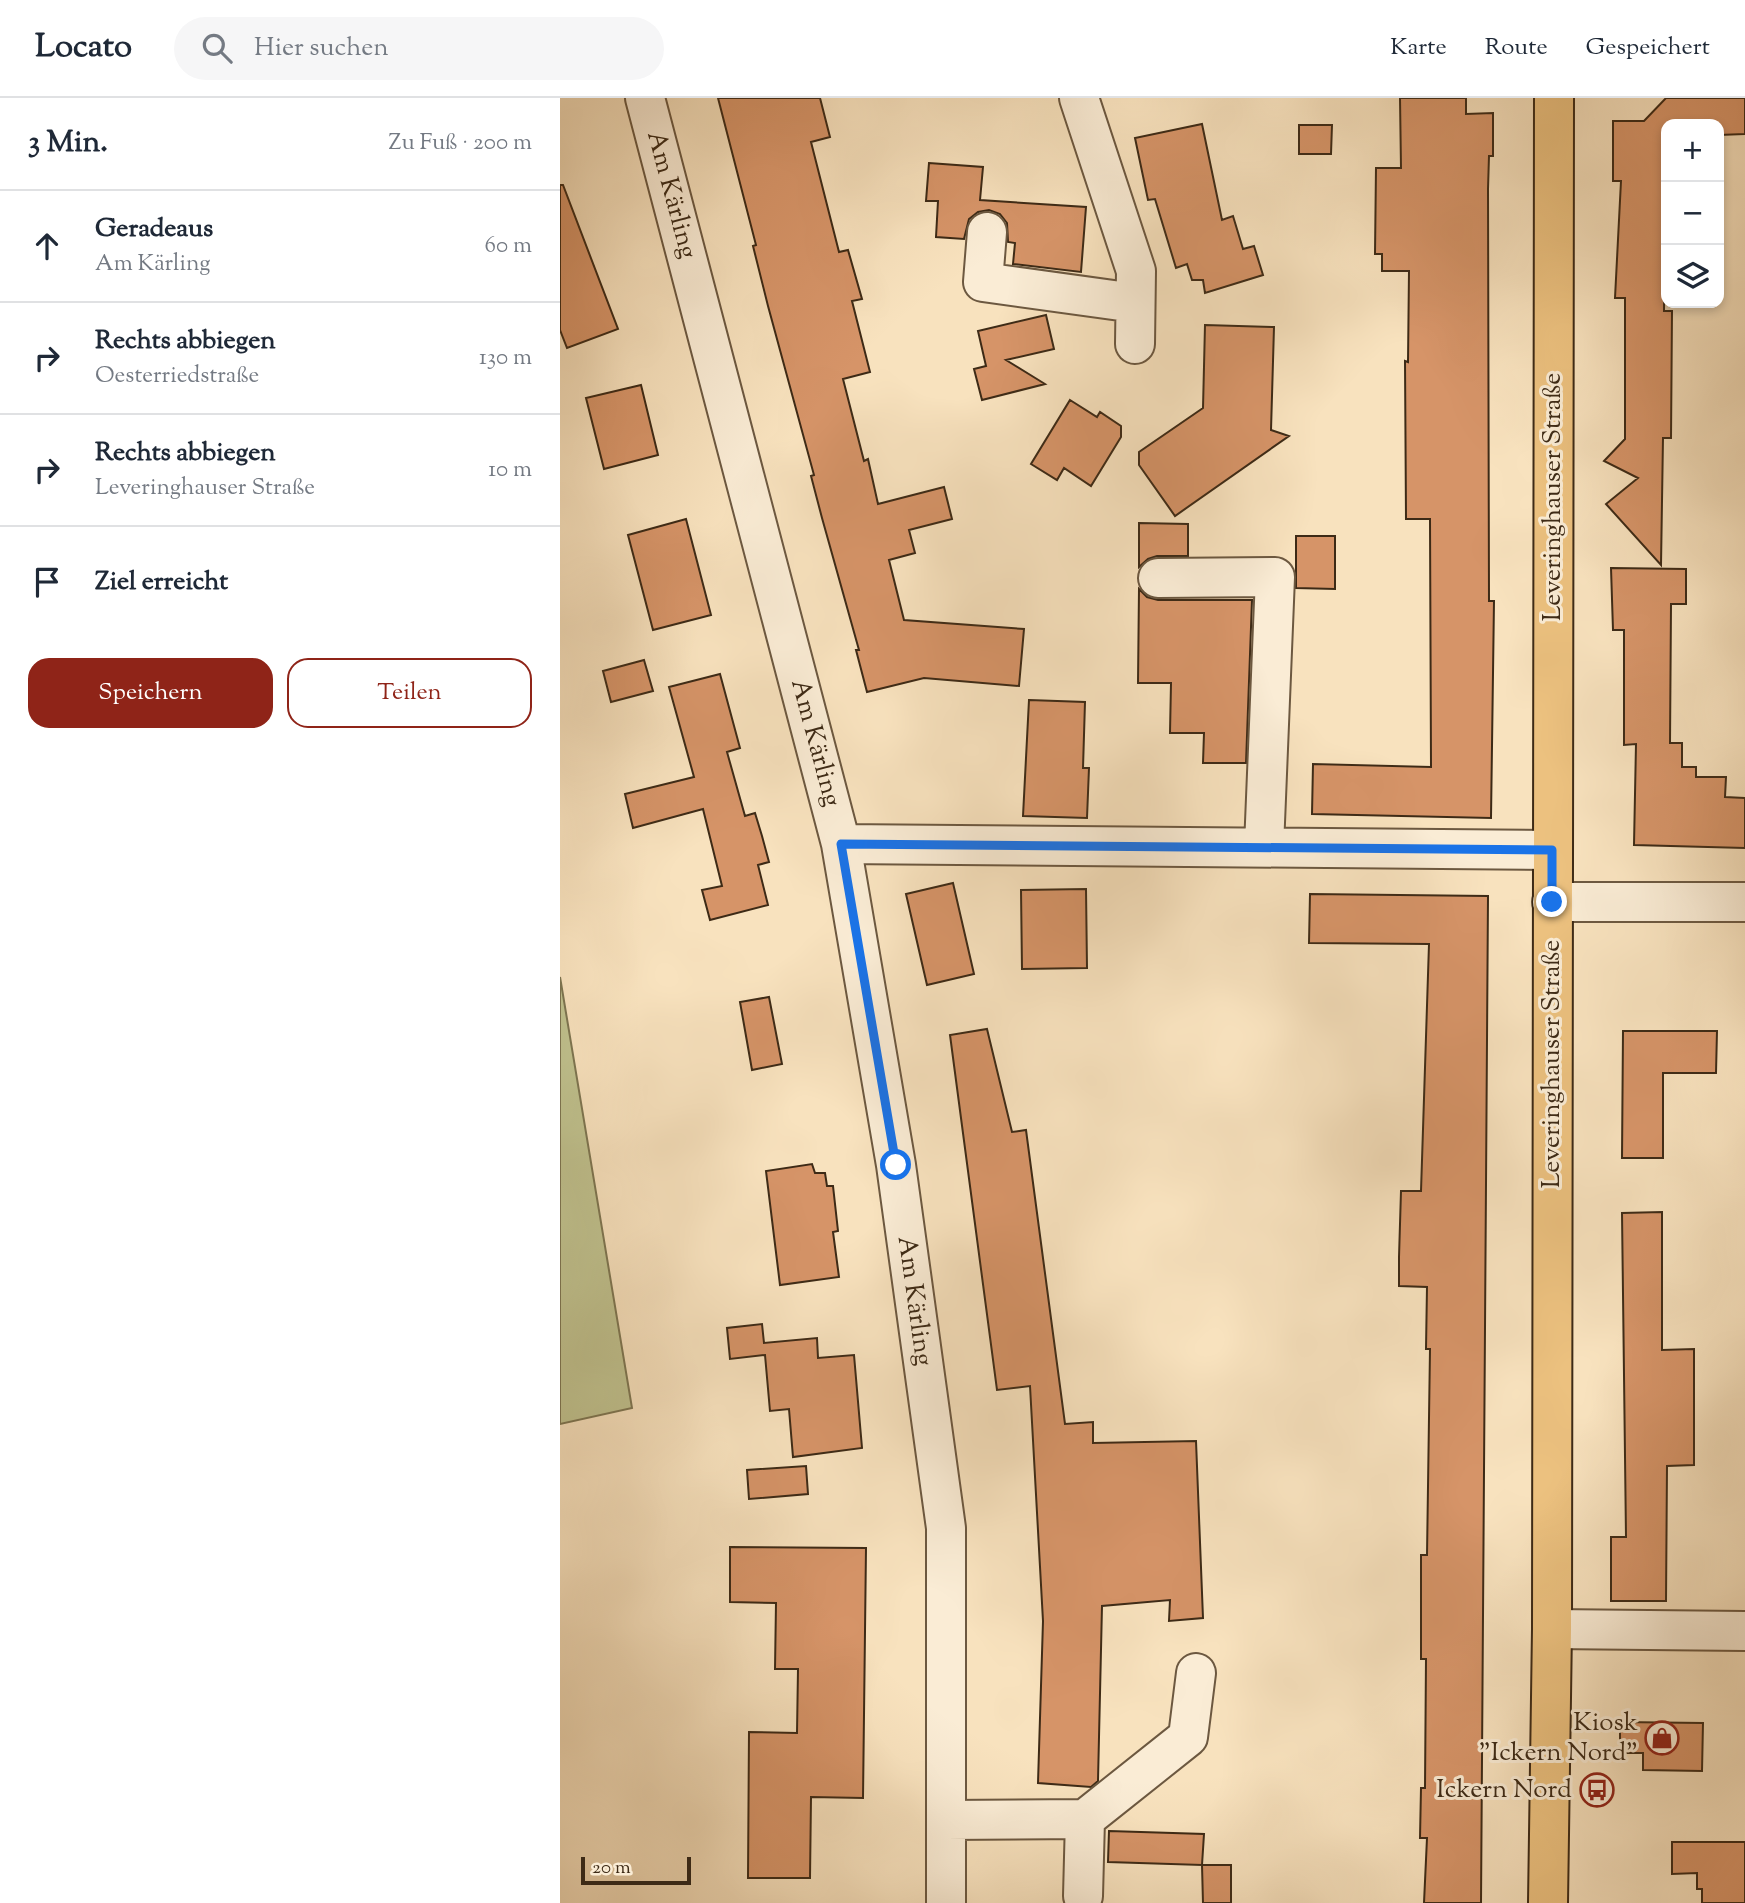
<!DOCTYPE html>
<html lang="de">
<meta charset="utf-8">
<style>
:root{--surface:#fff;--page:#f6f6f7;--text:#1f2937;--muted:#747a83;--line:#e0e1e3;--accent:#8f2418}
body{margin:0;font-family:"Sorts Mill Goudy",serif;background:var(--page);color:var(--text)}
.controls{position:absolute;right:21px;top:21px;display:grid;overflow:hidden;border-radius:14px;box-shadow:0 4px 10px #0003}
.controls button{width:63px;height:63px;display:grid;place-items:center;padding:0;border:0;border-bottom:2px solid var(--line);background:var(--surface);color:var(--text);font:35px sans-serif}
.scale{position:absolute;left:21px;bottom:18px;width:110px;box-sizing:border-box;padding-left:7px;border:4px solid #3d2a16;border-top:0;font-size:19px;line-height:24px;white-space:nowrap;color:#3d2a16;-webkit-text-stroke:5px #faecd5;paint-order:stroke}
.stop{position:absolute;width:21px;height:21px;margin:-16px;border:5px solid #1a73e8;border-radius:50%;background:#fff}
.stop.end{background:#1a73e8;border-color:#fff;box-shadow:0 2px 7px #0008}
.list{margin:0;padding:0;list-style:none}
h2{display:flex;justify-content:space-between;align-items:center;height:91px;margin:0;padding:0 28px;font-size:30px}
h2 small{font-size:23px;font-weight:400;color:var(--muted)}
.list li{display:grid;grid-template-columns:46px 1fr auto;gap:21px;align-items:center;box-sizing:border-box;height:112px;padding:0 28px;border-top:2px solid var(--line)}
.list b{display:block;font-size:26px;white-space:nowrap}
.list p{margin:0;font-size:23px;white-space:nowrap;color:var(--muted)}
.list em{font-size:23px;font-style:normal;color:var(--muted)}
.actions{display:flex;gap:14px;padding:21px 28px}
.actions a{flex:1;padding:16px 0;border:2px solid var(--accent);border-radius:21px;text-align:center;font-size:24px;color:var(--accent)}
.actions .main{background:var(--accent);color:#fff}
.icon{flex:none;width:38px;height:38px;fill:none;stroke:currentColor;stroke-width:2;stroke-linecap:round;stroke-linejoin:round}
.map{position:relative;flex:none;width:1185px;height:1805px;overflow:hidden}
header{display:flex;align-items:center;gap:42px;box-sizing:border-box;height:98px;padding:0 35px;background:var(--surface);border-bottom:2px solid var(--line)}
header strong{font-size:33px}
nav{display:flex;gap:38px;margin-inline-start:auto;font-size:24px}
.search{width:490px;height:63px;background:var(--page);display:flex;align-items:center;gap:18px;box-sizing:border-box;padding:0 24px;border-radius:38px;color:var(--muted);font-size:26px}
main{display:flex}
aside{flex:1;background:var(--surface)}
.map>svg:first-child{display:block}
</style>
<header>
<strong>Locato</strong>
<div class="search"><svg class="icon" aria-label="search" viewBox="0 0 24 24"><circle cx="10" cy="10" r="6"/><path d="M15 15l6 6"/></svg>Hier suchen</div>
<nav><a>Karte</a><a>Route</a><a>Gespeichert</a></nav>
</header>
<main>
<aside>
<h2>3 Min.<small>Zu Fuß · 200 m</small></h2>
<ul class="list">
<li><svg class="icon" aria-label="ahead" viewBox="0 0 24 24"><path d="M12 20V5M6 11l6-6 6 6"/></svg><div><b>Geradeaus</b><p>Am Kärling</p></div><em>60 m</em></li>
<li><svg class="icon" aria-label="right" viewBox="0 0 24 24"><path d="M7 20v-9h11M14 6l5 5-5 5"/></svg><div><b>Rechts abbiegen</b><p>Oesterriedstraße</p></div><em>130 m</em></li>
<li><svg class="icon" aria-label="right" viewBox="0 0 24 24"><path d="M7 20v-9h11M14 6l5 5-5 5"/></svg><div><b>Rechts abbiegen</b><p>Leveringhauser Straße</p></div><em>10 m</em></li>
<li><svg class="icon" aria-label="arrive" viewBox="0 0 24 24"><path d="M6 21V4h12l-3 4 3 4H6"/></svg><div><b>Ziel erreicht</b></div></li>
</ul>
<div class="actions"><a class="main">Speichern</a><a>Teilen</a></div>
</aside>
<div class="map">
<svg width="1185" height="1805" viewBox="0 0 1185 1805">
<rect width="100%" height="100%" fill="#f8e2be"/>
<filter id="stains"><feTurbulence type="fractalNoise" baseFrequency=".00286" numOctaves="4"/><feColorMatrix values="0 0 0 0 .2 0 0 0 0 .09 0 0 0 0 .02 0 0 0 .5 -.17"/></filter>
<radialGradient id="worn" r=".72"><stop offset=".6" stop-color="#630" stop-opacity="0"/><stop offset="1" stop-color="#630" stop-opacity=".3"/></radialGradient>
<path fill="#c0c28f" stroke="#7e7652" stroke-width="2" d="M0 879 72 1310 0 1326Z"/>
<path fill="#d69468" stroke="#3d2a16" stroke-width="2" d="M158 0H260L270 39 251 44 279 154 288 152 302 201 292 203 310 274 283 281 304 363 308 361 318 406 384 389 392 421 349 432 355 455 329 462 344 522 464 531 459 588 364 580 307 594 296 552H299L262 420 251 378 254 377 208 208 193 148 196 147Z
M840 0H906V16L933 15V58H929L928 91 929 503H934L931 720 752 716 753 666 871 669 870 421H846L845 263 848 264 849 173H822V156H815L816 70H841Z
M1106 0H1185V36L1159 37V26H1106L1104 213H1112L1111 340H1103L1101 467 1046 406 1078 380 1044 363 1065 341V200H1055L1061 83H1053V23H1084Z
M642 26 662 122 673 118 683 151 694 148 703 177 645 195 643 182H632L627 166 616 170 595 101 588 102 575 40Z
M739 27H772L771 56H739Z
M369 65 423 69 420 102 526 109 521 174 453 166 455 145 448 144 447 125 440 116 429 112 418 114 409 121 404 141 376 139 378 103H366Z
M0 87H3L58 231 7 250 0 232Z
M486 217 494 251 446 262 485 286 422 302 414 271 426 268 418 233Z
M645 227 714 229 711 332 729 338 615 418 579 367V354L643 310Z
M81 287 98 357 44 371 26 300Z
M510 302 537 319 540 314 561 328V339L531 388 504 370 497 382 471 366Z
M126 421 151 517 93 532 68 437Z
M579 425 628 426V458H597L588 461 579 469Z
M736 438H775V491L736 490Z
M1051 470 1126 471V506H1111L1110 645H1122V669H1136V679H1166L1165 699 1185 700V750L1074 747 1076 646 1064 647V532H1053Z
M579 491 587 499 598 502H692L686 665H643L644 635H610L611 585H578Z
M84 562 93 593 51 604 43 573Z
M160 576 180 650 167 654 185 718 195 715 202 738 209 764 198 767 208 807 150 822 142 792 162 788 143 711 73 730 65 696 134 679 109 589Z
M469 602 525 604 523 670H529L527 720 463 718Z
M393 785 414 876 367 887 346 796Z
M526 791 527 870 462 871 461 792Z
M750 796 928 798 921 1805H864L867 1740H860L861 1690H865L866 1561H861V1457H867L870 1251H866L867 1189 839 1188V1159L841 1093H861L869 846 749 845Z
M209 899 222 966 192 972 180 904Z
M427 931 452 1034 466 1032 505 1326 533 1324V1345L636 1343 643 1520 609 1523 610 1502 542 1508 538 1683 531 1689 478 1685 483 1523 470 1288 437 1292 390 937Z
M1063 933H1157L1156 975H1103V1060H1062Z
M252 1066 255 1075H265L267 1088H273L278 1133 273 1134 279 1179 220 1187 206 1073Z
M1102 1114V1252L1134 1251V1367L1107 1368 1106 1503H1051V1439H1066L1062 1115Z
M202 1226 204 1245 257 1240 258 1260 294 1257 302 1350 233 1359 229 1311 210 1313 205 1257 170 1261 167 1230Z
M246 1368 248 1396 189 1401 187 1372Z
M170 1449 306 1450 303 1700 251 1699 250 1780H188L189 1634 237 1635 238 1571H215L216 1505 170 1504Z
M1060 1624 1143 1625 1142 1673 1083 1672V1655H1060Z
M549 1733 644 1736 642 1767 548 1764Z
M1112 1744H1185V1805H1142V1791H1137V1775L1112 1776Z
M642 1767H671V1805H643Z"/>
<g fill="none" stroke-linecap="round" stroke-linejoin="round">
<defs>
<path id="minor" d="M85 0 281 746 336 1067 386 1430V1805
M519 0 576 173 575 246
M427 134 423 184 575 205
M598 480 715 479 704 749
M281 746 992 752
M992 804H1185
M992 1531 1185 1533
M386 1722 525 1721 628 1639 636 1575
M523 1798 525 1721"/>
<path id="major" d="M988 1805 992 1531 994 0"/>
</defs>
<use href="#minor" stroke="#6c5840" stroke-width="42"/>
<use href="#major" stroke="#3d2a16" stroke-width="42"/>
<use href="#minor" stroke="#faecd5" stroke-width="38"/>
<use href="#major" stroke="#ecc17f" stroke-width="38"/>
</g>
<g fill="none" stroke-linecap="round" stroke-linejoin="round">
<path stroke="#1a73e8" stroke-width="9" d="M336 1067 281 746 992 752V804"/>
</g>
<defs>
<symbol id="shop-ring" viewBox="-11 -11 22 22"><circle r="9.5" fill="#faecd5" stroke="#8f2418" stroke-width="1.5"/><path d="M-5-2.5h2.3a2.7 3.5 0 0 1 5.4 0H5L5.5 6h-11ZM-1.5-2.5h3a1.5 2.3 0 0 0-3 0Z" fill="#8f2418"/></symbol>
<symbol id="bus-ring" viewBox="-11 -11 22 22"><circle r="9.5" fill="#faecd5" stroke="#8f2418" stroke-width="1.5"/><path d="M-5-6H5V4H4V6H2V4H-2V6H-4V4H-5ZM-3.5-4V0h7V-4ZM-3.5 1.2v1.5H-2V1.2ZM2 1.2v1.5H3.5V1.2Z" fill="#8f2418"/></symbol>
</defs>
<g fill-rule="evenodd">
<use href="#shop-ring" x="1083" y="1621" width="38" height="38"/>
<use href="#bus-ring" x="1018" y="1673" width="38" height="38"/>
</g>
<g text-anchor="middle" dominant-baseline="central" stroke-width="6" stroke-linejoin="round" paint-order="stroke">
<g font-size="26" fill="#3d2a16" stroke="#faecd5">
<text transform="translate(111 97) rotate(75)">Am Kärling</text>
<text transform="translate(993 399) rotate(-90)">Leveringhauser Straße</text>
<text transform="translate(255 645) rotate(75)">Am Kärling</text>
<text transform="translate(992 966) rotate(-90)">Leveringhauser Straße</text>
<text transform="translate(354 1203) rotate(82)">Am Kärling</text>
</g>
<g font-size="26" fill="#3d2a16" stroke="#faecd5" text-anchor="end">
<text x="1078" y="1625">Kiosk<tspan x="1078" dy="30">"Ickern Nord"</tspan></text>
<text x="1012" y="1692">Ickern Nord</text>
</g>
</g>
<rect width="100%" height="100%" filter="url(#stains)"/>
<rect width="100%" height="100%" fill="url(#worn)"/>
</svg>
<div class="controls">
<button>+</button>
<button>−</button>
<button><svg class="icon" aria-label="layers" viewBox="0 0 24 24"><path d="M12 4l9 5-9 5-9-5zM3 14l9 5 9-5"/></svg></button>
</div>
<div class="scale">20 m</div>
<div class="stop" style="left:336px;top:1067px"></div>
<div class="stop end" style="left:992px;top:804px"></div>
</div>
</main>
